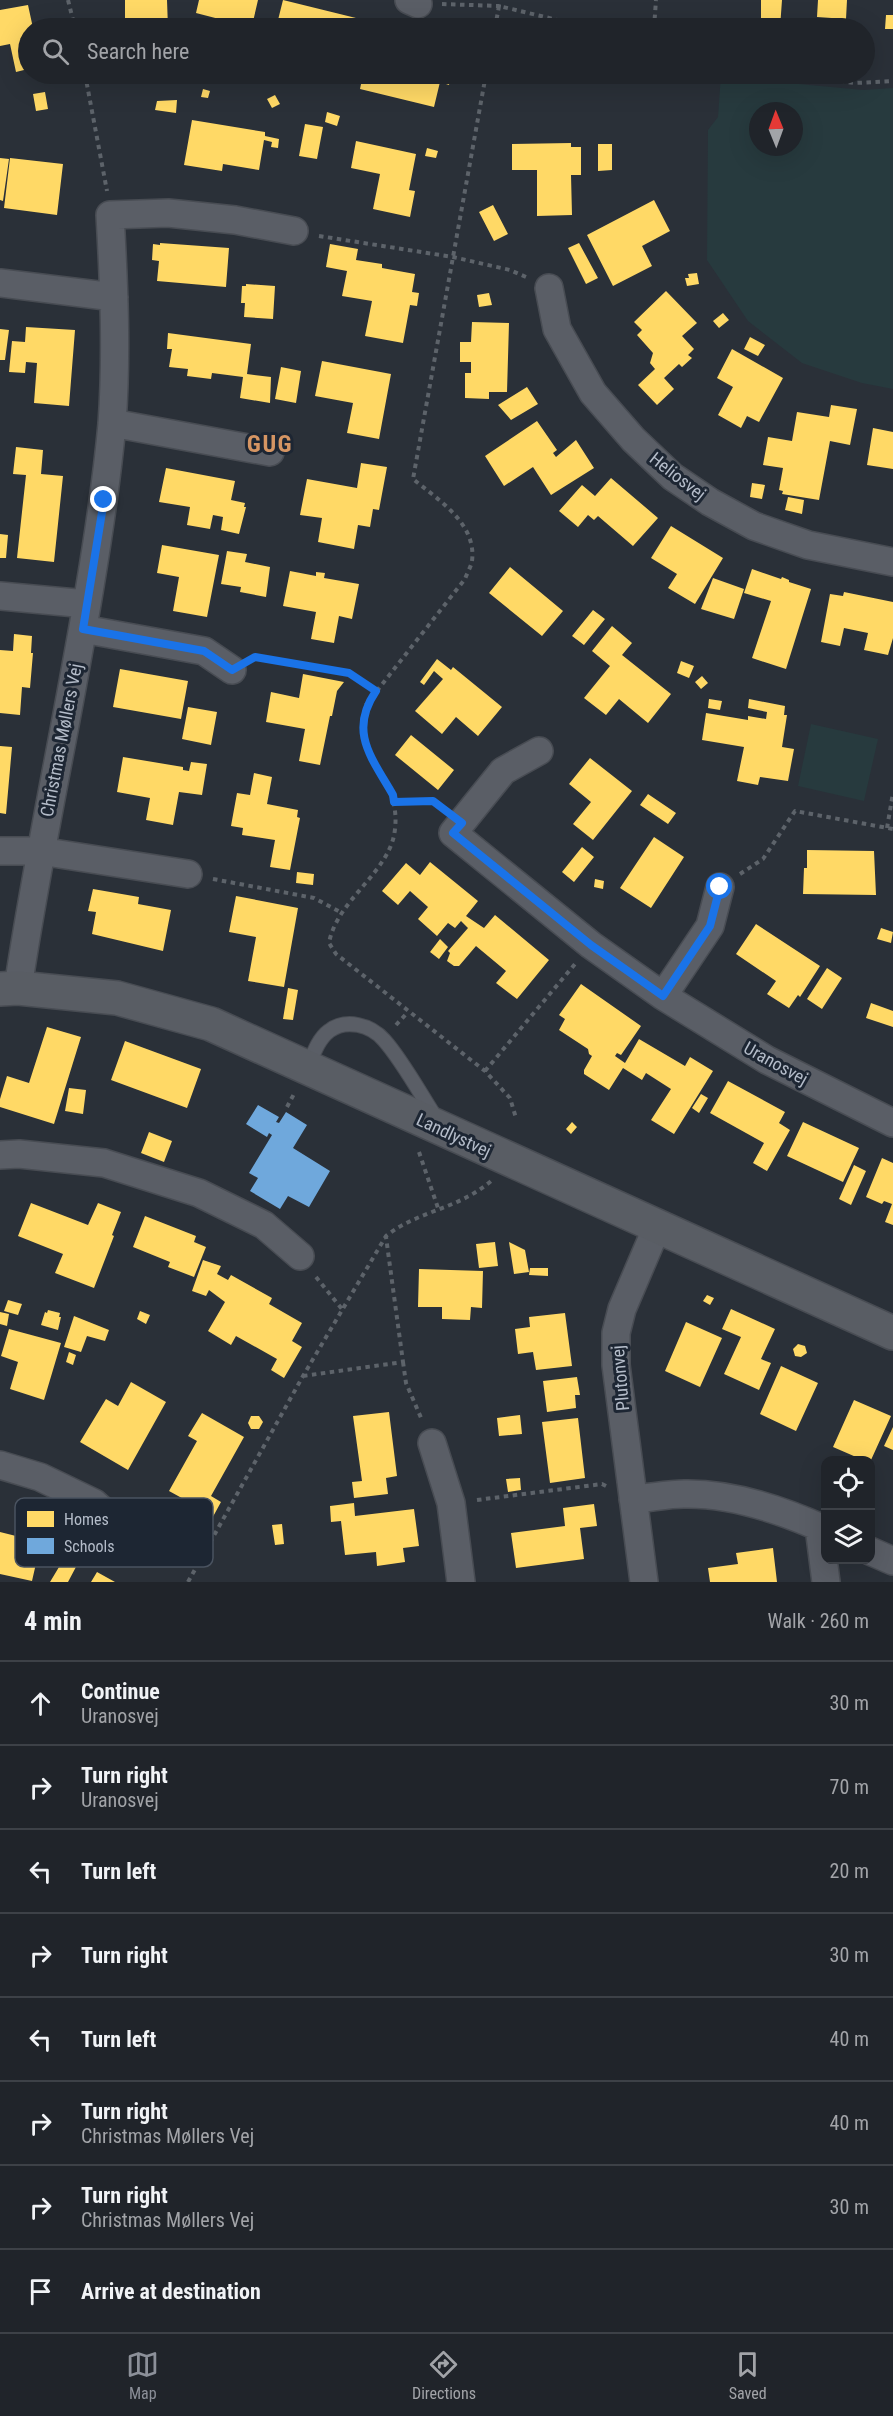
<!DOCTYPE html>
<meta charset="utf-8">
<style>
:root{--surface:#20242a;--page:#282c32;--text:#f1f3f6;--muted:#a2a4a8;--line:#3d4147;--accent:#8c9099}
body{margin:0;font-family:"Roboto Condensed",sans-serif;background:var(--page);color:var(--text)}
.controls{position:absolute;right:18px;bottom:18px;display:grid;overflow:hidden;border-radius:12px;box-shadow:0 6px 24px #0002}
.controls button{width:54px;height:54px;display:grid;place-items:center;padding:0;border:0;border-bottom:2px solid var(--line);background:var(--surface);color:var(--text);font:30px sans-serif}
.compass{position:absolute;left:749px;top:102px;width:54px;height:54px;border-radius:50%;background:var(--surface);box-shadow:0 6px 24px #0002;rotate:359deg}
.stop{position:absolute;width:18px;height:18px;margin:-14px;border:4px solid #1a73e8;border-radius:50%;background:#fff}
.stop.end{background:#1a73e8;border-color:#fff;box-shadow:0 2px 6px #0008}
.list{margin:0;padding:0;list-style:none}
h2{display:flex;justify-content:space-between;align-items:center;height:78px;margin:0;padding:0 24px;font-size:26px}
h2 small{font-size:20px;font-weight:400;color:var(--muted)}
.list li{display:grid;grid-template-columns:39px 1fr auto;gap:18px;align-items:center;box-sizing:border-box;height:84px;padding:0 24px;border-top:2px solid var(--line)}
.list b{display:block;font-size:22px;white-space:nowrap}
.list p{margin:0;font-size:20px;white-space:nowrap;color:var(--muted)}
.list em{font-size:20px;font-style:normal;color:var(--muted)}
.icon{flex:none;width:33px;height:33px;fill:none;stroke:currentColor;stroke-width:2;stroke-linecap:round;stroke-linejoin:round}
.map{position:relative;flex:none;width:893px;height:1582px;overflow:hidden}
.search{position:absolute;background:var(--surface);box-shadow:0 6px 24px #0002;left:18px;right:18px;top:18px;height:66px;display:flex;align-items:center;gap:15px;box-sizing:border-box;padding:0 21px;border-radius:33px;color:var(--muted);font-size:22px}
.sheet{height:750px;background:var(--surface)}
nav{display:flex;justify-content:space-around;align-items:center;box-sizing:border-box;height:84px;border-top:2px solid var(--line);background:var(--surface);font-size:16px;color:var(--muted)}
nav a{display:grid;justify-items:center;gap:3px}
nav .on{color:var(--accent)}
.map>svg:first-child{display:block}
</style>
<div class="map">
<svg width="893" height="1582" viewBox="0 0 893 1582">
<rect width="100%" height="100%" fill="#2a3038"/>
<path fill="#273a3e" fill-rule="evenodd" d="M721 74H748L788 83 863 90 893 88V389L862 383 802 363 748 321 707 260 708 130 718 117ZM758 111H794V147H758Z
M811 724 878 739 864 801 798 786Z"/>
<path fill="#ffd966" d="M125 0H167L168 28H125Z
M199 0H258L252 26 259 28H221L223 20 196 13Z
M283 0 356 18 355 24 363 26 362 28H276Z
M761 0H782L780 28H761Z
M818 0H847L846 19 817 17Z
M28 5 33 28H28V69L16 72 10 44 0 46V10Z
M886 15H893V29H885Z
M363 74H451L449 85 440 82 434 107 360 89Z
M203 89 210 91 208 98 201 97Z
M45 92 48 109 36 111 33 94Z
M275 95 280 104 272 108 267 99Z
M177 100 176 113 155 110 157 101Z
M327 112 340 116 337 126 325 122Z
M192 120 265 132V136L279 139 278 148 271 147 272 142 264 140 259 170 223 164 222 171 184 165Z
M305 124 323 127 317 159 299 156Z
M356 141 416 154 409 190 415 191 410 217 373 209 380 174 351 168Z
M571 143V147H581V175H571L572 215 537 216V170H512V144Z
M598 144H612V170L598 171Z
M427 148 438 151 436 158 425 156Z
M0 158 9 159 3 201 0 200Z
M10 158 63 164 57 215 4 208Z
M654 200 670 231 642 246 652 266 613 286 587 235Z
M493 205 508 234 494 241 479 212Z
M160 243 229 248 226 287 157 281 159 261 152 260 153 244 160 245Z
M579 243 598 278 586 284 568 248Z
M330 244 358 249 356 260 382 264V268L415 274 412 292 419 293 417 306 410 305 403 343 365 336 372 301 342 296 347 271 326 267Z
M697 273 699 284 687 286 685 278H689L688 274Z
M246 284 275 286 273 319 244 317 245 303H241L242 286H246Z
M666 291 697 323 682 336 694 349 688 355 692 358 682 367 679 364 664 378 674 389 657 405 638 385 655 369 650 363 653 353 637 335 642 330 634 322Z
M489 293 492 305 479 307 477 295Z
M723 313 729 320 719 328 713 321Z
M472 322 509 323 507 392H489V399L465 398V373H471V362H460V342H471Z
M26 327 75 330 69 406 34 403 37 363 26 362 25 373 9 372 12 341 25 342Z
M0 329 9 330 5 360H0Z
M168 333 251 344 247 374 271 377 270 403 240 398 243 377 212 373 211 379 187 376 188 369 169 367 172 349H167Z
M750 337 765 345 758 356 744 349Z
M732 349 783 378 759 422 747 416 741 428 718 415 733 387 717 378Z
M322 361 391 374 379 439 347 433 353 403 315 396Z
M281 367 301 371 296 403 275 399Z
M527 387 538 404 511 420 498 405Z
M831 405 857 409 850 445 830 441 819 500 782 494 783 491 779 490 783 468 763 465 768 437 792 441 797 412 829 417Z
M537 421 557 450 553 453 556 457 576 440 594 468 551 495 533 467 504 486 485 456Z
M873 428 893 432V469L867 465Z
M16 447 43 450 41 474 63 476 54 562 17 558 26 475 13 474Z
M361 463 387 467 379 510 373 509 370 527 358 525 354 549 318 542 322 518 300 515 307 479 357 488Z
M166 468 235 481 231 500 245 503 244 507H246L239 534 221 530 223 517 213 515 210 529 187 525 190 507 159 502Z
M611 478 658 518 633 546 598 516 594 520 588 515 578 527 559 511 582 485 595 496Z
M752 483 765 485 762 499 750 497Z
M788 497 804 500 802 514 785 510Z
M671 526 723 558 695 604 668 588 677 574 651 558Z
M0 534 8 535 6 558H0Z
M162 545 219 555 207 617 173 611 179 577 157 573Z
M227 551 247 554 245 562 270 567 266 597 240 592 241 587 221 584Z
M510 567 563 611 542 636 489 593Z
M752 569 781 579 782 577 789 580V582L811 589 786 669 752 658 771 601 744 593Z
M290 571 316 576V572L325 573 324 578 359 584 352 619 339 616 334 643 311 639 316 612 283 606Z
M713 578 744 589 734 619 701 609Z
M844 592 893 602V638L888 655 864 650 868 633 844 628 840 646 821 642 830 594 843 596Z
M593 610 605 619 584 645 572 636Z
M612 626 632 643 622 655 671 694 648 723 619 699 606 715 584 698 610 666 592 651Z
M14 634 32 636 31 653H33L30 688 22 687 20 715 0 713V650L13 651Z
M437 659 451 670 453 667 502 707 478 736 456 717 442 734 415 711 443 679 434 671 424 685 420 682Z
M681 661 694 666 689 678 677 673Z
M120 669 188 681 181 719 113 707Z
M303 674 344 682 337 691 332 716H330L320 765 299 761 305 729 266 722 271 692 299 698Z
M702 676 708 683 701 689 695 682Z
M709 699 722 701 720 710 708 708Z
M749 699 785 706 784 715H787L782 747 794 749 788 781 760 777 758 785 737 781 744 747 702 740 706 713 748 720V716L766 719 767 712 748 708Z
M188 707 217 712 211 745 182 739Z
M411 735 454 770 438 790 395 755Z
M0 746 12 747 6 814 0 813Z
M123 757 183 767V770L189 771 191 762 207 764 202 795 179 792 173 825 146 820 150 798 117 792Z
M590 758 632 791 593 840 573 824 591 802 569 784Z
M254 773 272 777 267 804 298 810 297 817 300 818 290 870 270 867 275 840 242 835 243 828 231 826 237 793 250 795Z
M648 794 676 813 668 824 640 805Z
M654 837 684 857 651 908 620 888Z
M582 847 594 857 574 882 562 872Z
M807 850 874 851 876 895 803 894 804 868H807Z
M430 862 478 901 466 916 484 928 495 915 549 960 517 999 496 983 506 971 476 946 459 966H454L447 961 450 953 448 951 468 928 461 921 455 928 448 923 437 936 418 919 428 907 410 891 398 905 382 891 406 863 420 875Z
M297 872 314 874 313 885 296 883Z
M595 879 604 881 603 889 594 887Z
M93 889 139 897 138 904 171 910 163 951 92 934 96 912 88 911Z
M236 896 298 908 284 987 248 981 256 937 229 932Z
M756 924 820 966 800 997 798 995 789 1008 767 994 776 981 736 954Z
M881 928 893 932 891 943 877 939Z
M440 939 448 947 439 959 430 952Z
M827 968 842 978 822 1009 807 999Z
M581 984 641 1026 621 1055 617 1053 615 1056 625 1063 639 1039 685 1066 690 1057 713 1071 674 1134 651 1120 671 1089 646 1073 642 1080 623 1068 609 1090 584 1074V1070L592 1056 589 1054 588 1049 559 1030 565 1019 559 1015Z
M288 988 298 990 293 1020 283 1019Z
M871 1003 893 1011V1027L866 1018Z
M47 1027 81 1037 54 1124 0 1107V1099L7 1076 29 1083Z
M125 1041 201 1069 187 1108 111 1080Z
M728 1081 785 1112 779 1123 790 1130 767 1171 753 1163 764 1143 710 1113Z
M69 1088 86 1090 83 1114 65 1111Z
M701 1094 708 1098 699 1113 692 1108Z
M572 1122 577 1127 571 1134 566 1129Z
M803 1122 859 1148 843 1182 787 1156Z
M149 1132 172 1141 164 1162 141 1153Z
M882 1158 893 1163V1225L885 1222 892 1204 884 1201 882 1204 866 1197Z
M854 1165 866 1171 851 1205 839 1199Z
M31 1203 88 1225 98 1203 121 1212 112 1235 114 1236 94 1288 55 1273 63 1254 18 1236Z
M145 1216 196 1236 194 1242 206 1247 194 1277 168 1267 170 1262 133 1247Z
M495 1242 498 1266 479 1268 476 1244Z
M509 1242 525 1250 529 1272 514 1274Z
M203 1260 221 1266 217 1274 228 1280 231 1275 272 1298 269 1304 302 1323 292 1341 302 1347 284 1378 271 1370 277 1359 236 1336 231 1345 208 1331 225 1302 209 1290 206 1296 192 1291Z
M530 1268H548V1276L529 1275Z
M419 1269 483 1271 482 1308 471 1307 470 1320 442 1319V1307H418Z
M707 1295 714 1298 710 1305 703 1301Z
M8 1300 22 1304 18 1315 4 1311Z
M731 1309 775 1329 761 1359 771 1363 759 1390 724 1374 741 1337 722 1329Z
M48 1310 60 1313 59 1317H61L58 1330 41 1325 45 1312 47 1313Z
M140 1311 150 1315 146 1324 137 1319Z
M0 1312 9 1314 7 1326 0 1324Z
M565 1313 572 1366 536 1370 533 1352 518 1354 515 1329 530 1327 529 1317Z
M74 1316 109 1330 105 1341 87 1336 81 1352 64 1347Z
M686 1322 722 1338 700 1387 665 1371Z
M9 1329 61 1343 44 1400 10 1389 18 1362 1 1356Z
M798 1344 805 1346 807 1353 801 1357 795 1356 793 1349Z
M69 1352 76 1355 73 1365 66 1362Z
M781 1366 818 1383 796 1431 760 1414Z
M577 1377 580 1395H575L576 1408 547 1412 543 1381Z
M131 1382 166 1402 128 1470 80 1442 106 1399 118 1406Z
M854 1400 891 1416 871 1460H863L833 1447Z
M389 1412 397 1476 386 1478 388 1494 354 1498 352 1482 362 1481 353 1416Z
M202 1413 244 1437 211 1496 221 1502 209 1524 195 1516 200 1508 169 1491 197 1441 188 1436Z
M520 1415 522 1434 499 1436 497 1418Z
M251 1416H259L263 1422 259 1429H251L248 1423Z
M578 1418 585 1478 550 1483 542 1422Z
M893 1427V1450L884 1446Z
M520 1478 521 1490 508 1492 506 1479Z
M354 1503 355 1516 414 1509 419 1546 403 1548 405 1562 377 1566 376 1552 345 1555 341 1521 331 1522 330 1506Z
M594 1504 597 1526 580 1528 584 1559 516 1568 511 1533 565 1526 563 1508Z
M24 1520 58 1530 50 1549 40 1546 32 1581 0 1574V1532L20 1537Z
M282 1524 284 1544 275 1545 272 1525Z
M74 1542 86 1548 68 1582H50Z
M773 1548 777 1582H710L708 1568 738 1564 736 1553Z
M97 1572 115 1582H91Z"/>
<path fill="#6fa8dc" d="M258 1105 279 1117 276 1122 279 1123 286 1112 307 1125 293 1148 330 1171 309 1207 288 1196 280 1209 250 1191 258 1178 249 1173 272 1135 269 1133 267 1137 246 1124Z"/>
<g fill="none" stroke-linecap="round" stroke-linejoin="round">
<defs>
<path id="lane" d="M308 1067C313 1055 318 1039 329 1031 346 1018 371 1025 384 1040 402 1060 421 1095 436 1118"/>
<path id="street" d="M409 0 418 4
M0 283 114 297
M549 288 557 329 593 393 633 439 673 477 710 502 754 526 808 545 893 562
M112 423 270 452
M0 596 87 604
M83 629 204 651 232 670
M539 751 503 771 453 833 591 945 663 996 767 1060 893 1123
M0 851H40L188 874
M18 988C38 853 68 720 90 586 99 532 107 478 112 424 117 354 114 285 110 215L168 213 235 220 294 231
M663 996 710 926 720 887
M0 1155 19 1154 104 1163 199 1193 264 1225 300 1256
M432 1443 451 1503 461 1582
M0 1465 40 1477 94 1503 135 1540
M633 1499C650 1498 667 1494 684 1494 732 1493 782 1510 826 1530
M819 1527 826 1582
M870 1551 893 1561
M644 1582 616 1365V1333L622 1309 657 1227"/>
<path id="secondary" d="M0 989 18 988 117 998 211 1024 893 1333"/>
</defs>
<use href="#lane" stroke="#484c53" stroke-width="16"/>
<use href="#street" stroke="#484c53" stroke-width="30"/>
<use href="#secondary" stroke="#484c53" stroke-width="36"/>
<path stroke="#5d636a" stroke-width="4" stroke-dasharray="4.5 4.5" stroke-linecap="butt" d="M68 0 75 28
M442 4 499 6V0
M495 28 499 6 591 28
M654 28 656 0
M85 74 107 191
M486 74 413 479C437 499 477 523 472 561 471 567 467 573 465 579L365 706C364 719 362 730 365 743 367 750 372 757 375 764 388 786 398 803 395 829 391 872 337 899 329 943L336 954 485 1071 510 1098 516 1118
M777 74 855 83 893 81
M319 236 453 257 510 270 526 277
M254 658 349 673 376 691
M395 802H433L442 808
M887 828 893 793
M740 874 763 859 795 811 893 829
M213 879 314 898 342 913
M396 1025 408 1012
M485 1071 575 964
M287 1107 295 1092
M419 1152 439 1211
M316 1277 342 1309
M403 1362 406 1383 422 1420
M303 1376 403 1362 386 1237
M477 1500 602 1484 606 1486
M160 1539 187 1538 207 1550
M188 1582 303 1376 386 1236C419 1210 457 1210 491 1181"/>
<use href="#lane" stroke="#5a5e66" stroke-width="14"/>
<use href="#street" stroke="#5a5e66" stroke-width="27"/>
<use href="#secondary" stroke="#595d64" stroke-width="33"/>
</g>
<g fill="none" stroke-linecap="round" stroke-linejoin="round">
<path stroke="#1a73e8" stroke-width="8" d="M104 500 83 629 204 651 232 670 255 657 349 673 376 691C348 732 372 758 393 795L394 802 433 801 462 823 453 833 591 945 663 996 710 926 720 887"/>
</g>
<g text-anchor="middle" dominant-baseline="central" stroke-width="6" stroke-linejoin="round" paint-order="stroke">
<g font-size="18" fill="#b4bcc9" stroke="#1d2633">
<text transform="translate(678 476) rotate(38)">Heliosvej</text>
<text transform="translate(61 740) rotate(-79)">Christmas Møllers Vej</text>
<text transform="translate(776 1063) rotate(29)">Uranosvej</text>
<text transform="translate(454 1135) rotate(25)">Landlystvej</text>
<text transform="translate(620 1378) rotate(-95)">Plutonvej</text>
</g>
<g font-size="24" font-weight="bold" letter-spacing="1.5" fill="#d59563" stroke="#1d2633">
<text x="270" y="444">GUG</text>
</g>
</g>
<rect x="15" y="1498" width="198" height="69" rx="9" fill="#1d2633" stroke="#4a5360" stroke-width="1.5"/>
<rect x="27" y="1511" width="27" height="16" fill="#ffd966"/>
<rect x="27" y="1538" width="27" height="16" fill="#6fa8dc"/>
<g font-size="16" fill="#b4bcc9">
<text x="64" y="1525">Homes</text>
<text x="64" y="1552">Schools</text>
</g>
</svg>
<div class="controls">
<button><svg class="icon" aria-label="locate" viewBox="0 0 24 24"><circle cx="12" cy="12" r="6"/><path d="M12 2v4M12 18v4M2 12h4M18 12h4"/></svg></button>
<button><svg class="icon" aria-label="layers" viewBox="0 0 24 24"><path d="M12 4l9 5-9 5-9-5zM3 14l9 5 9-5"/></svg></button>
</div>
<svg class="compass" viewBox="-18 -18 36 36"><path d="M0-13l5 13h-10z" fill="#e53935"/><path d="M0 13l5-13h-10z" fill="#a2a4a8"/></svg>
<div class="stop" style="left:720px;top:887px"></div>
<div class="stop end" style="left:104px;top:500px"></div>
<div class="search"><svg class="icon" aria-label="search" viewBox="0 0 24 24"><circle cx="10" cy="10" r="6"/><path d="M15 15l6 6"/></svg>Search here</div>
</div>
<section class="sheet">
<h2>4 min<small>Walk · 260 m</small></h2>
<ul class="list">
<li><svg class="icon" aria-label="ahead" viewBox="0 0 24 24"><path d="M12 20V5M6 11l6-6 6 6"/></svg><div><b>Continue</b><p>Uranosvej</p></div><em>30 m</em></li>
<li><svg class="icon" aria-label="right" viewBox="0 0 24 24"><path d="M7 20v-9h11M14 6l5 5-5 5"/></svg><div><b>Turn right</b><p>Uranosvej</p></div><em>70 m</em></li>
<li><svg class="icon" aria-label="left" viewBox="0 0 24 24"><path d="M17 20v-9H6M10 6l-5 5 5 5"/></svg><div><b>Turn left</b></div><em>20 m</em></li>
<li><svg class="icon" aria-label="right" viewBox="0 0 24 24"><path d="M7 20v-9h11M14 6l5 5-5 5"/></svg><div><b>Turn right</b></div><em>30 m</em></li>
<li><svg class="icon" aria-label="left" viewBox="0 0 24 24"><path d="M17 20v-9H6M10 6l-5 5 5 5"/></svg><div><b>Turn left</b></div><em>40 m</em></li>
<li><svg class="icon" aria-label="right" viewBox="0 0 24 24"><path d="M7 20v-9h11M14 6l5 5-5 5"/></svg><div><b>Turn right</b><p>Christmas Møllers Vej</p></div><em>40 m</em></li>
<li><svg class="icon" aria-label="right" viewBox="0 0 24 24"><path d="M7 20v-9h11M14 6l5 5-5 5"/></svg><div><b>Turn right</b><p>Christmas Møllers Vej</p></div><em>30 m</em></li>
<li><svg class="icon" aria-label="arrive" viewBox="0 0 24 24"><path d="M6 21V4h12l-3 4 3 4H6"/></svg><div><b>Arrive at destination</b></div></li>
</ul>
</section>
<nav>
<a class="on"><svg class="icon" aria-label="map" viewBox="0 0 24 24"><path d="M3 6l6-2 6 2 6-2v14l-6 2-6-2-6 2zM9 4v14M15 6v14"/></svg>Map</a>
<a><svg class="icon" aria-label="directions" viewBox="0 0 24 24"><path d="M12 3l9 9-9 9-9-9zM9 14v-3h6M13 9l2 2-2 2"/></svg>Directions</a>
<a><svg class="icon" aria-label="saved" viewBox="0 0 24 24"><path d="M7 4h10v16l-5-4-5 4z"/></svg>Saved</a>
</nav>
